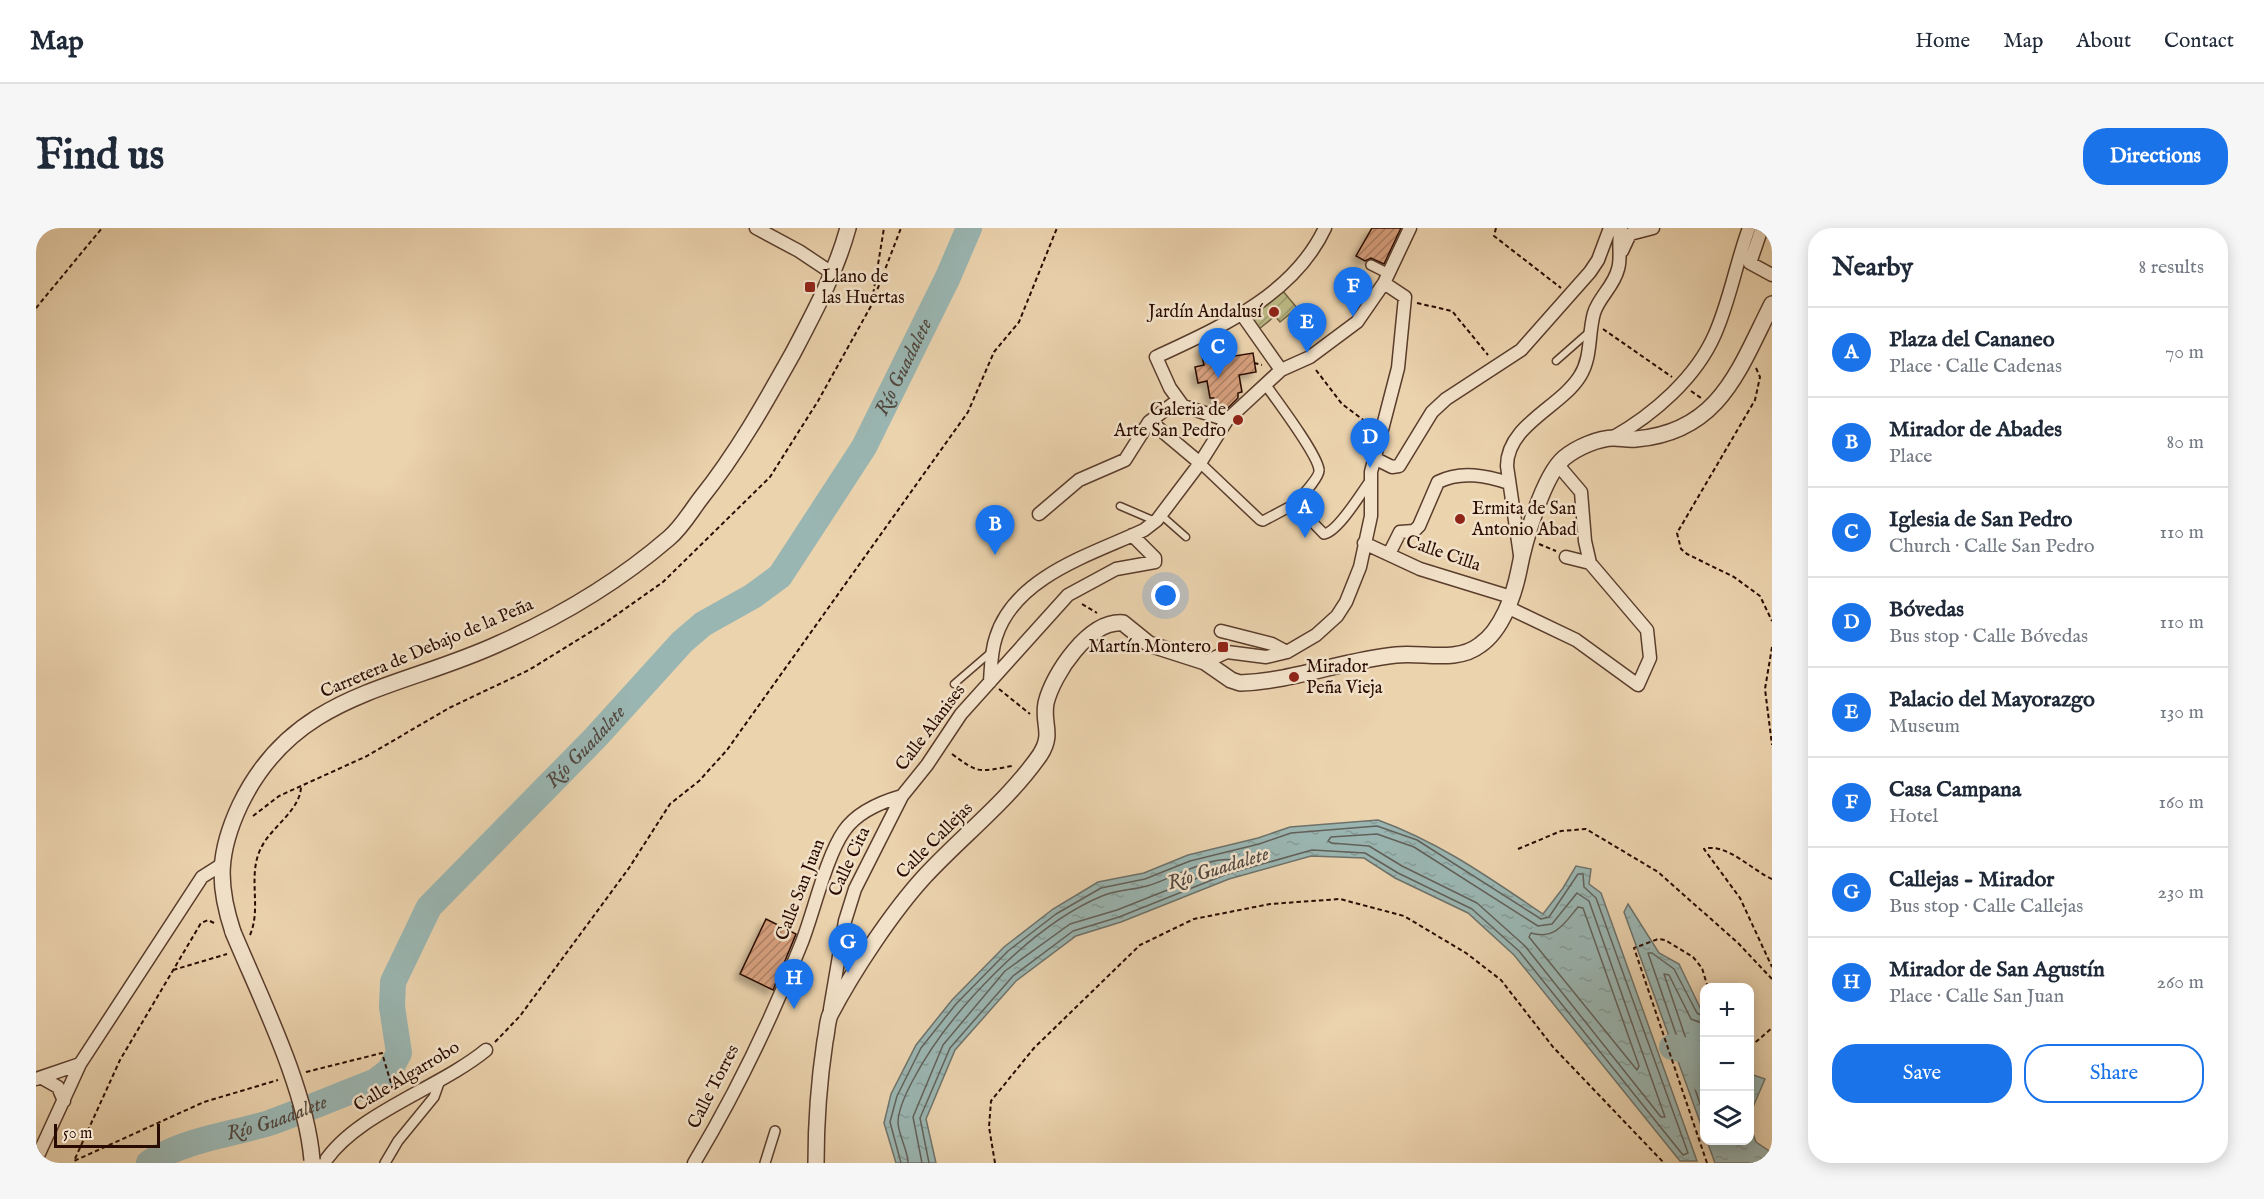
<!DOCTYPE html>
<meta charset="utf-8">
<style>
:root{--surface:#fff;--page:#f6f6f7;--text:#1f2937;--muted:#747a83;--line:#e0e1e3;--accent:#1a73e8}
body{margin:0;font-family:"IM FELL English",serif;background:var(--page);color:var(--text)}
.controls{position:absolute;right:18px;bottom:18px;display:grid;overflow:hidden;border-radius:12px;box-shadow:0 3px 15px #0003}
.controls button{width:54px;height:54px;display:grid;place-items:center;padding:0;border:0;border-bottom:2px solid var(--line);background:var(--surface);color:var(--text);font:30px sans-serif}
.scale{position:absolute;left:18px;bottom:15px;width:106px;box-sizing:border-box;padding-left:6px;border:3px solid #2a0b01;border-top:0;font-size:16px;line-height:21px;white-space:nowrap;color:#2a0b01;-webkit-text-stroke:4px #f2e2ca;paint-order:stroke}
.you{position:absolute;left:1130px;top:368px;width:21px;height:21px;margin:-15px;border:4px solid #fff;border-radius:50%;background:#1a73e8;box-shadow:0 0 0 9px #1a73e833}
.badge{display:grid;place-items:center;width:39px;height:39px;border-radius:50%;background:var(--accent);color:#fff;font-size:20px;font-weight:700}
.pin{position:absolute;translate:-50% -50px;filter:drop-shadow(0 2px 3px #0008)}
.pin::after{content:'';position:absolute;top:32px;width:21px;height:18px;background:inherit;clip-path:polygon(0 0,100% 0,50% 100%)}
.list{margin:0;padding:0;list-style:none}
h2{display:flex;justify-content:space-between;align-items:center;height:78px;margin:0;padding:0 24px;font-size:26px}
h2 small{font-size:20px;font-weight:400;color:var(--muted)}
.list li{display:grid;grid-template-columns:39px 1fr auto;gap:18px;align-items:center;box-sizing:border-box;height:90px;padding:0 24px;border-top:2px solid var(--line)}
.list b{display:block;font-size:22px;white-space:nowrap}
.list p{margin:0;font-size:20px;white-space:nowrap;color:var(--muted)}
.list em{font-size:20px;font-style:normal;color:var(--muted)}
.actions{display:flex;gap:12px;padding:18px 24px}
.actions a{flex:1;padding:14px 0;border:2px solid var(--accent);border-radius:24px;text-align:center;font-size:21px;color:var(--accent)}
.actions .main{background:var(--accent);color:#fff}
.icon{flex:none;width:33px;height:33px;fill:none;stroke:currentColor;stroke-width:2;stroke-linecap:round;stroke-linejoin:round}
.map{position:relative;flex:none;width:1736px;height:935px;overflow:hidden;border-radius:24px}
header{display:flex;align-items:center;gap:36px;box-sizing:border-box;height:84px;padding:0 30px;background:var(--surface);border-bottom:2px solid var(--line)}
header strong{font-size:28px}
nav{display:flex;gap:33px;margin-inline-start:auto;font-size:21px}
.intro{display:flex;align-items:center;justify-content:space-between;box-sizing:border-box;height:144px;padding:0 36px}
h1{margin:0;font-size:42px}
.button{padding:15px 27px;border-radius:24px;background:var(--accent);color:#fff;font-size:21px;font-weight:700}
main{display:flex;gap:36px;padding:0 36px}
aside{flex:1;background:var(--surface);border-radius:24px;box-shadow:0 3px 15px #0003}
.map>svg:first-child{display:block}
</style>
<header>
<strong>Map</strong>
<nav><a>Home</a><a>Map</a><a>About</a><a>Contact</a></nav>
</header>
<div class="intro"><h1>Find us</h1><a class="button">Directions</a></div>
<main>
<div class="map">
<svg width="1736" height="935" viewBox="0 0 1736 935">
<defs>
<pattern id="garden-furrows" width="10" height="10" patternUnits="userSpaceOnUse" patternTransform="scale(1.5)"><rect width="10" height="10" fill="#bdbb86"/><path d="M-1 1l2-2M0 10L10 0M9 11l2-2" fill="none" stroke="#a39f72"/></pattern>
<pattern id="water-ripples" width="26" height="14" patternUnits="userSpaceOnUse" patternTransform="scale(1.5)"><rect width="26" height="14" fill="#9ab6b2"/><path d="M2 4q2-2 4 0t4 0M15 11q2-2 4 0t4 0" fill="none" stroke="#859b97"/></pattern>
<pattern id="building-hatch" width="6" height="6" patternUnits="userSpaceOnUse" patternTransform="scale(1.5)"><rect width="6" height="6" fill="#d69f7d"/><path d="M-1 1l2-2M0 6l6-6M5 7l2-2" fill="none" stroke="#ae8064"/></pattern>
<filter id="shadow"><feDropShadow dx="-5" dy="5" stdDeviation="3" flood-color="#0004"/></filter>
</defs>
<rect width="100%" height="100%" fill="#ebd3ae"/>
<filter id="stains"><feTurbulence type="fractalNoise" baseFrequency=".00333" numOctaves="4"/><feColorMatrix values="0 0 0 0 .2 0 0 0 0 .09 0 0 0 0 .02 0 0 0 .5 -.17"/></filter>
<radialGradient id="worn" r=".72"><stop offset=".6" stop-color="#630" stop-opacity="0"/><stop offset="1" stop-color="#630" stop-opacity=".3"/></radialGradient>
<path fill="url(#garden-furrows)" stroke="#746344" stroke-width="1.5" d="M1246 62 1261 80 1244 94 1239 88 1223 101 1213 89Z"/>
<path fill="url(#water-ripples)" stroke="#6d726b" stroke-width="1.5" d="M1342 592C1405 615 1452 649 1507 686L1527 660 1540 638 1555 641 1553 656 1565 665 1661 933H1644L1478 727 1432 685 1359 650 1328 630 1275 628 1193 651 1085 694 1040 708 980 753 919 822 890 891 900 935H860L848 895 855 866 880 817 916 772 968 719 1017 681 1062 654 1108 645 1152 627 1222 610 1254 599Z
M1592 676 1623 725 1643 736 1668 788V905L1588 684Z
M1714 846 1729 851 1714 886Z
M1714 897 1720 914 1736 925V935H1679L1671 913 1714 912Z"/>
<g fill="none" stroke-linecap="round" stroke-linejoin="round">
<path stroke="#62605a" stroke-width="1.5" d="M1341 606 1378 619 1502 698 1516 696 1541 665 1553 673 1629 889H1625L1489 718 1441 675 1366 638 1333 618 1295 615 1292 613 1295 609Z
M1542 679 1547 680 1603 838 1601 842 1493 709 1495 705C1519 712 1528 696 1542 679Z
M1668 789 1661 785 1638 741 1616 725H1612L1668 887
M1668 796 1655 791 1633 747 1628 746 1668 864
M865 935 854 894 861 868 885 820 920 776 972 723 1020 686 1065 660 1109 651 1154 633 1223 616 1255 605 1341 598 1381 612 1505 691 1513 689 1542 646H1547L1548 659 1560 670 1652 925 1647 927 1483 723 1436 681 1362 645 1329 625 1276 622 1191 646 1083 689 1037 703 977 748 914 820 884 890 893 935
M872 935C872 922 863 909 862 895 862 881 870 865 877 852 912 785 996 697 1066 668 1080 662 1097 662 1111 658 1136 651 1171 628 1198 632L1197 636 1081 682 1034 696 969 743 907 817 877 889 886 935"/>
<g stroke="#9ab6b2" stroke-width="26">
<path d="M1636 819 1658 825 1668 852"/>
<path id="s1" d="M113 935C148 911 196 907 236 894 271 881 305 867 340 853L354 842 363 825 356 779 357 754 393 679 559 510 646 414 667 396 717 368 744 348 828 219 912 49 933 0"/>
</g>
</g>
<path fill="url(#building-hatch)" stroke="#2a0b01" stroke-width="1.5" filter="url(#shadow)" d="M1336 0H1365L1348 36 1335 30 1329 33 1320 28Z
M1196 113 1199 128 1217 125 1220 144 1203 147 1206 164 1202 165V170L1189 183 1182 181 1178 170H1174L1171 153 1162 155 1159 139 1168 137 1164 119Z
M730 691 760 706 737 762 704 746Z"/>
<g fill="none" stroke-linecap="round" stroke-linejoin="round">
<defs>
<path id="service" d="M1520 133 1553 104
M1084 278 1119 293
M1125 287 1150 309
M918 456 954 425"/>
<path id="pedestrian" d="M1335 37 1353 46
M1229 156C1239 170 1282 227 1283 242 1284 249 1264 270 1259 276
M1164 235 1224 292 1227 293 1259 276 1288 306C1302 304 1325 265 1334 253
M349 935 362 913 398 869 403 855
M729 935 739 903"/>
<path id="minor" d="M720 0 763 23 796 45
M1726 0 1714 35 1736 47
M1586 23 1594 6 1617 0
M1207 88 1245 142
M1191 192 1147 178 1134 160 1120 129C1184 99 1257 68 1289 0
M1114 193 1164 235
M1576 210C1617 187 1660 150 1679 106 1694 72 1700 35 1713 0
M1338 230 1356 239 1363 238 1396 184 1410 171 1485 122 1554 44 1562 32 1574 0
M1003 286 1043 252 1089 232 1113 194 1142 172
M1328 315 1384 341 1475 369
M1353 326 1364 304 1378 303 1383 298 1402 254C1425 242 1451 248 1473 255
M1484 327 1471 238C1471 197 1525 179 1544 148 1556 129 1552 106 1558 85 1563 69 1578 58 1582 41 1586 28 1581 14 1585 0
M1530 329 1554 335
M1471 379 1540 412 1602 457 1614 430 1611 402 1554 335 1549 313 1545 264 1522 237
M1185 403 1236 416 1251 424
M1169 434 1191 424 1230 429 1251 424 1280 407 1301 388 1310 374 1324 339 1335 288V244L1362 140 1369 69 1348 55
M954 454C955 439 955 423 960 409 979 348 1057 326 1108 302L1121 292 1164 235 1191 192 1245 142 1274 129 1321 94 1348 55 1374 0
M794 781 809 693 819 661 866 568 891 537 925 486 1032 367 1080 341 1119 334V330L1096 307
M6 850 22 859 28 873
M0 851 44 836
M0 932 44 836 166 649 185 637
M288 935C319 886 404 860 450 822
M658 935C700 865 736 790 766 714 778 683 790 629 808 603 821 584 845 574 866 568"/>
<path id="tertiary" d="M197 704C181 656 182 624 204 577 258 464 362 462 462 416 523 389 582 354 633 310 646 299 655 283 665 270 701 225 729 175 757 125 778 85 800 44 812 0
M780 935C780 894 783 853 789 813 791 805 791 794 794 787 817 743 856 684 889 648 927 607 971 574 1004 527 1018 505 1006 497 1010 475 1017 446 1053 392 1087 395L1113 416 1169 434 1195 452 1204 455C1258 453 1308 432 1360 427 1387 424 1421 435 1444 417 1466 402 1478 367 1483 342 1488 315 1507 248 1528 230 1540 220 1562 210 1578 210 1585 210 1592 212 1600 211 1684 204 1703 141 1736 76"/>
</defs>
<use href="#service" stroke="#5a3d2c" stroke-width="9"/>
<use href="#pedestrian" stroke="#5a3d2c" stroke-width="12"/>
<use href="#minor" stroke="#5a3d2c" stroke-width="15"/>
<use href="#tertiary" stroke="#5a3d2c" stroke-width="18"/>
<path stroke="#2a0b01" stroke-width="2" stroke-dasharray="4.5 3" stroke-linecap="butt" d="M1460 0 1458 8 1525 60
M836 73 848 0
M1381 75 1416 83 1452 127
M0 80 66 0
M1567 101 1636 149
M1218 135 1226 137
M1720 140 1724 149 1719 172 1641 305 1645 321 1651 326 1698 349 1724 368 1736 393
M1280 142 1306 176 1334 197
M1655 163 1665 170
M1503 316 1520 323
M1046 376 1061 385
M1736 419 1729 461 1736 517
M963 461 994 486
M916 526C943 546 942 544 976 538
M217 588 243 568 331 528 413 480 493 442 569 395 627 354 734 249 782 173 835 78 865 0
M1482 621 1525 603 1550 601 1622 644 1702 715 1736 751
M1736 651C1717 643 1690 614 1668 621L1704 670 1736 739
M178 695 172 692 165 695 84 832 38 933 168 874 242 852
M214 707C226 679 211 648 225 620 235 599 265 582 265 558
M137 742 191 726
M459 814 484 788 593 640 634 576 663 553 691 522 932 184 958 124 983 94 1021 0
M1714 819 1736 800
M270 844 346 825 357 862
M959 935 953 899 955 873 998 820 1104 717 1158 691 1234 676 1304 671 1368 688 1430 725 1465 752 1517 819 1628 935
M1671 935 1598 720 1622 711 1629 712 1657 729 1666 740 1672 760"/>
<use href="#service" stroke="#f2e2ca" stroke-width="6"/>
<use href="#pedestrian" stroke="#f2e2ca" stroke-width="9"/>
<use href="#minor" stroke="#f2e2ca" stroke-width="12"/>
<use href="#tertiary" stroke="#f2e2ca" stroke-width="15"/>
<defs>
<path id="tertiary-bridge" d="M197 704C225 771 270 860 276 932"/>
</defs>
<use href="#tertiary-bridge" stroke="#5a3d2c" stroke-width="18" stroke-linecap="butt"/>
<use href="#tertiary-bridge" stroke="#f2e2ca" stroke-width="15"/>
</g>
<g fill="#8f2418" stroke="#f2e2ca" stroke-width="2">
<rect x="768" y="53" width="12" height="12" rx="3"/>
<circle cx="1238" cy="84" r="6"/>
<circle cx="1202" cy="192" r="6"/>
<circle cx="1424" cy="291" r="6"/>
<rect x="1181" y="413" width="12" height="12" rx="3"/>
<circle cx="1258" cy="449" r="6"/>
</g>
<g text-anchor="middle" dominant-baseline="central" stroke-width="5" stroke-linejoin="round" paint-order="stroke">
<g font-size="18" fill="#2a0b01" stroke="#f2e2ca" text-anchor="start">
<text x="786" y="49">Llano de<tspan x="786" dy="21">las Huertas</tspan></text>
<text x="1226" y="84" text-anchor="end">Jardín Andalusí</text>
<text x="1190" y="182" text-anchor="end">Galeria de<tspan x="1190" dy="21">Arte San Pedro</tspan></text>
<text x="1436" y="281">Ermita de San<tspan x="1436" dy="21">Antonio Abad</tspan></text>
<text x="1175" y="419" text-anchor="end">Martín Montero</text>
<text x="1270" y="439">Mirador<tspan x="1270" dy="21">Peña Vieja</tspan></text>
</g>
<g font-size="18" fill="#2a0b01" stroke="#f2e2ca">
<text transform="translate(1407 326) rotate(19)">Calle Cilla</text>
<text transform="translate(391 421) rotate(-23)">Carretera de Debajo de la Peña</text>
<text transform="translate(895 500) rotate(-53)">Calle Alanises</text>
<text transform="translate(899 613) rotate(-45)">Calle Callejas</text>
<text transform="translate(814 634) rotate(-65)">Calle Cita</text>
<text transform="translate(765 662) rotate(-69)">Calle San Juan</text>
<text transform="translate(371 849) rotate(-31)">Calle Algarrobo</text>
<text transform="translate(678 859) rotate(-63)">Calle Torres</text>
</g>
<g font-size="20" font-style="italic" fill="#51473f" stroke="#f2e2ca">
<text stroke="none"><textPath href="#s1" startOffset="1162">Río Guadalete</textPath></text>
<text stroke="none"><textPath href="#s1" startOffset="658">Río Guadalete</textPath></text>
<text transform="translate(1182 641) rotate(-17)">Río Guadalete</text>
<text stroke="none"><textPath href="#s1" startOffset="136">Río Guadalete</textPath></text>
</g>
</g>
<rect width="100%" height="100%" filter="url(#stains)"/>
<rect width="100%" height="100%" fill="url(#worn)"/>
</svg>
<div class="controls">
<button>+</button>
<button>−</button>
<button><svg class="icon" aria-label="layers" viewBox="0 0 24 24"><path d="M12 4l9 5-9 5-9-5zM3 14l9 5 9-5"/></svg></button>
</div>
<div class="scale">50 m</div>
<div class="you"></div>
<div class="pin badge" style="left:1269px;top:310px">A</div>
<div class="pin badge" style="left:959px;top:327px">B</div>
<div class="pin badge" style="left:1182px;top:150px">C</div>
<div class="pin badge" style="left:1334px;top:240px">D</div>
<div class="pin badge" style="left:1271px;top:125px">E</div>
<div class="pin badge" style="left:1317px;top:89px">F</div>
<div class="pin badge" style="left:812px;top:745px">G</div>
<div class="pin badge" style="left:758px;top:781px">H</div>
</div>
<aside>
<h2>Nearby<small>8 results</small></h2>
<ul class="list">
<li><span class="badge">A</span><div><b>Plaza del Cananeo</b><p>Place · Calle Cadenas</p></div><em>70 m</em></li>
<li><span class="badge">B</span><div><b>Mirador de Abades</b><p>Place</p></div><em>80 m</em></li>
<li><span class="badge">C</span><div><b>Iglesia de San Pedro</b><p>Church · Calle San Pedro</p></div><em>110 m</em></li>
<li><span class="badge">D</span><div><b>Bóvedas</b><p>Bus stop · Calle Bóvedas</p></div><em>110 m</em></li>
<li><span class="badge">E</span><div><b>Palacio del Mayorazgo</b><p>Museum</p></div><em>130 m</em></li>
<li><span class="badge">F</span><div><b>Casa Campana</b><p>Hotel</p></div><em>160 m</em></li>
<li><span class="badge">G</span><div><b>Callejas - Mirador</b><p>Bus stop · Calle Callejas</p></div><em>230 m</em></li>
<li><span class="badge">H</span><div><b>Mirador de San Agustín</b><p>Place · Calle San Juan</p></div><em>260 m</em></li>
</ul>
<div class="actions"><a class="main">Save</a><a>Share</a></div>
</aside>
</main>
